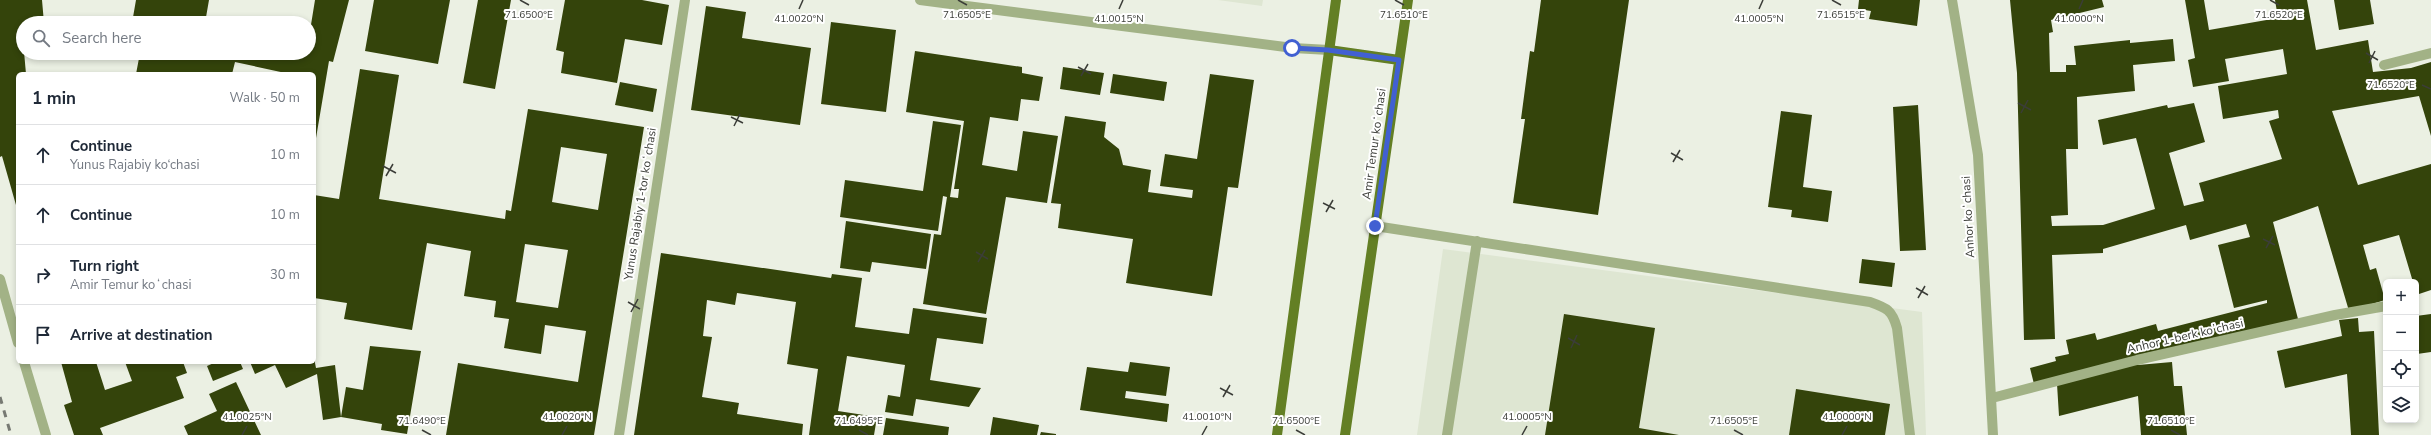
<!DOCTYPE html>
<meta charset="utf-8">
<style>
:root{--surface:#fff;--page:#f2f2f3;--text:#1f2937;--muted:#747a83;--line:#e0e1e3}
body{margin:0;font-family:"Nunito Sans",sans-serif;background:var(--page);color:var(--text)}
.controls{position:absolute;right:12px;bottom:12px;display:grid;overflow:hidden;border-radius:6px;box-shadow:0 2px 6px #0003}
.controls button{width:36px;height:36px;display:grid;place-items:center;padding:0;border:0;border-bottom:1px solid var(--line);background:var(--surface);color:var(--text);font:20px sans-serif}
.stop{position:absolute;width:12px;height:12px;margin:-9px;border:3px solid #4160d2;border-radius:50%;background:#fff}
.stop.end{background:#4160d2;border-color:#fff;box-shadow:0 1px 4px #0008}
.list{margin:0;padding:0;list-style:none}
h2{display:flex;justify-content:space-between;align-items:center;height:52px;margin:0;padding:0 16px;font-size:17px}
h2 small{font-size:13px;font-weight:400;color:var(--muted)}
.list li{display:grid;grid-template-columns:26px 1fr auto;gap:12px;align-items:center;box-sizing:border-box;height:60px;padding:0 16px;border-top:1px solid var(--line)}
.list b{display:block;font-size:15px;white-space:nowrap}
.list p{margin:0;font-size:13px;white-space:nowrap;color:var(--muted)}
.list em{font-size:13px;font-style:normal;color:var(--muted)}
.icon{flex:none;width:22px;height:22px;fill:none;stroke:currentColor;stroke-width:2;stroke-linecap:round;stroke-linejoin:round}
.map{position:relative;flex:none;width:2431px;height:435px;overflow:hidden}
.search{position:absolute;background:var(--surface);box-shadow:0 2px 6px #0003;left:16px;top:16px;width:300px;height:44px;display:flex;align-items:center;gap:10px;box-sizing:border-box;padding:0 14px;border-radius:22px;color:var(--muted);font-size:15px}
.panel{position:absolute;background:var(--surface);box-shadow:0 2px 6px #0003;left:16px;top:72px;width:300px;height:292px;border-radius:6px}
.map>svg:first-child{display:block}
</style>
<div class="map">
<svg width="2431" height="435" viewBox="0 0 2431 435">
<rect width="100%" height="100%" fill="#ebf0e3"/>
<path fill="#dee6d2" d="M1218 0H1263L1262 6Z
M1443 249 1922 312 1926 435H1417Z"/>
<path fill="#34440b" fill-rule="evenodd" d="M0 0H42L44 23H23L22 29 26 74H18V212L2 156 0 157Z
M136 0H209L205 23H132Z
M315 0H349L333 62 329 61 315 144 314 74H290L235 62 232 74H136L140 53H309V37Z
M374 0H450L438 64 365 51Z
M478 0H511L495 89 463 83Z
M565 0H642L669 5 662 45 625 39 617 83 561 73 564 52 556 50Z
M1541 0H1629L1598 215 1513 203 1525 119H1521L1530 51 1534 52Z
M1859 0H1920L1917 26 1869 19 1871 11 1858 9Z
M2010 0H2102L2104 7 2051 20 2053 32 2049 33 2050 72H2066V65H2076L2074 46 2130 40V43L2173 39 2175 61 2133 65 2135 91 2077 97 2078 149H2066L2068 215 2051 216 2052 226 2103 225 2155 209 2136 138 2103 145 2098 120 2167 105 2168 108 2194 103 2205 142 2169 153 2184 206 2204 201 2199 183 2282 159 2269 121 2279 118 2278 110 2223 119 2218 86 2287 74 2283 49 2225 59 2229 81 2193 87 2188 60 2195 58 2185 0H2204L2209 30 2278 18 2275 0H2307L2316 50 2368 40 2373 72 2411 68 2431 62V136L2419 96 2332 111 2358 185 2431 164V290L2416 295V282H2413L2399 235 2363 245 2370 270 2376 268 2385 300 2349 311 2318 206 2273 222 2298 319 2034 384 2030 368 2056 361 2055 357 2069 354 2066 340 2095 333 2097 340 2156 324 2158 331 2267 303V300L2234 308 2218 245 2250 237 2246 224 2190 240 2186 225 2103 249V253L2052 255 2055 339 2024 340 2017 73Z
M2334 0H2370L2374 24 2339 30Z
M706 6 746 12 742 38 811 48 800 125 691 110Z
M831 22 896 30 886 112 821 104Z
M915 51 1022 67V73L1043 77 1039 101 1021 99 1018 121 990 117 982 165 1017 171 1023 131 1058 136 1047 203 1006 197 986 314 923 304 934 234 941 235 947 197 943 196 938 231 840 217 845 180 923 191 933 121 961 125 950 197 958 198 959 189H954L964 121 906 112Z
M1063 67 1104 73 1100 95 1060 89Z
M360 69 399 75 379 199 505 219 506 210 511 211 528 109 644 127 594 435H446L458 363 578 382 586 331 545 325 541 354 504 348 509 319 494 317 496 301 464 296 471 251 427 243 412 330 344 319 347 303 314 298V195L339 199ZM561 147 607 154 598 210 552 202ZM525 244 568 250 558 308 516 302Z
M1113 74 1167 82 1164 101 1110 93Z
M1210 74 1254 80 1238 188 1228 187 1212 296 1126 283 1133 239 1058 228 1061 204 1051 203 1065 116 1106 122 1104 137 1119 149 1123 165 1151 170 1148 192 1192 198 1193 190 1160 186 1165 154 1197 159Z
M620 82 657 89 653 112 615 105Z
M1918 105 1926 250 1900 251 1893 107Z
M1781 111 1812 115 1803 187 1832 191 1828 222 1791 217 1792 210 1768 207Z
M846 221 931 234 926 269 872 262 870 272 840 268Z
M661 253 831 278 832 274 862 278 855 327 909 334 913 308 987 318 983 344 937 338 930 380 981 388 969 407 916 399 913 416 885 412 888 395 900 397 905 365 847 356 838 411 877 417 874 435H809L818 369 787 364 796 302 737 293 735 305 707 300 703 336 712 337 702 397 739 403 737 414 803 424 802 435H634Z
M1862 259 1895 263 1892 287 1859 283Z
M1564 314 1655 328 1639 428 1679 435H1545Z
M2431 314V352L2417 354 2419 362H2416V316Z
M2358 318 2359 332 2374 331 2379 435H2351L2347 374 2285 388 2277 351 2342 336 2339 320Z
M370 346 421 351 407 434 381 430 382 424 341 417 346 387 363 390Z
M314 358 316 368 335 365 341 417 323 420 317 374 286 388 275 365 255 374 250 362H314Z
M61 362H96L105 390 132 381 125 362H183L187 373 176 377 184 398 100 428 103 435H74L64 405 72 402Z
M216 362H240L243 369 213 381 207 366Z
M1130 362 1170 367 1166 396 1126 391 1125 398 1169 404 1167 422 1080 410 1087 367 1128 372Z
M2172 362 2174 386H2182L2187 435H2141L2138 396 2059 416 2057 384 2138 363V365Z
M236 382 261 435H188L184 426 217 411 209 394Z
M1796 389 1890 404 1885 435H1789Z
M993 417 1039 425 1037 435H990Z
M886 418 949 427 948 435H883Z
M1041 432 1056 434V435H1040Z"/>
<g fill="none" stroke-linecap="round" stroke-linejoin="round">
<path stroke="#a2b286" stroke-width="10" d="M1375 226 1870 302C1887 308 1892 310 1897 328L1910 435
M1447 435 1477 241"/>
<path stroke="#a2b286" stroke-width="10" d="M920 0 1293 48 1329 50
M1952 0 1978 155 1993 435
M2384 65 2431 53
M0 279 18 343
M24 362 46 435
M1992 398 2137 360 2335 315 2386 306
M619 435 685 0"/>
<path stroke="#637f24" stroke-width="10" d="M1329 50 1399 60
M1277 435 1336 0
M1345 435 1408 0"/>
<path stroke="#777a73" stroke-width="3" stroke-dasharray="7 7" stroke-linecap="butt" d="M0 397 11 435"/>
</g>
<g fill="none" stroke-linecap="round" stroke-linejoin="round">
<path stroke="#4160d2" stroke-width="5" d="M1292 48 1328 50 1399 60 1375 226"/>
</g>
<path fill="none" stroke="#3b3d38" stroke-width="1.5" d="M520 0 529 5M958 0 967 5M1395 0 1404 5M1832 0 1841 5M2270 0 2279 5M799 9 803 0M1119 9 1123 0M1759 9 1763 0M2079 9 2083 0M2366 53 2378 60M2369 63 2375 51M1078 67 1091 74M1081 76 1088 64M2422 85 2431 89M2018 103 2031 110M2021 113 2028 100M731 117 743 123M734 126 740 114M1671 153 1683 160M1673 162 1680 150M383 166 396 173M386 176 393 164M1323 203 1335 209M1326 212 1333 200M2263 239 2275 245M2266 248 2273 236M976 252 988 259M978 262 985 250M1916 288 1928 295M1918 298 1925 286M628 302 640 309M631 312 638 299M1568 338 1580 345M1571 348 1577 335M1220 388 1233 395M1223 397 1230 385M422 430 431 435M859 430 868 435M1296 430 1305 435M1734 430 1743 435M2171 430 2180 435M242 435 247 426M562 435 567 426M1202 435 1207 426M1522 435 1527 426M1842 435 1847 426"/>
<g text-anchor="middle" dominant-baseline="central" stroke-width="4" stroke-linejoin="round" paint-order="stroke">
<g font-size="12" fill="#3b3d38" stroke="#fff">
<text transform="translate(1374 144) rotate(-82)">Amir Temur koʻchasi</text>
<text transform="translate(640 204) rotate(-81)">Yunus Rajabiy 1-tor koʻchasi</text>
<text transform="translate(1968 217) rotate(-93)">Anhor koʻchasi</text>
<text transform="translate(2185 336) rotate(-13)">Anhor 1-berk koʼchasi</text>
</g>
</g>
<g font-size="10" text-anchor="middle" fill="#3b3d38" stroke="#fff" stroke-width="4" stroke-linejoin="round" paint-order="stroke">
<text x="2279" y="18">71.6520°E</text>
<text x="529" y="18">71.6500°E</text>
<text x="967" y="18">71.6505°E</text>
<text x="1404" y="18">71.6510°E</text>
<text x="1841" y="18">71.6515°E</text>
<text x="799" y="22">41.0020°N</text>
<text x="1119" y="22">41.0015°N</text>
<text x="1759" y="22">41.0005°N</text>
<text x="2079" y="22">41.0000°N</text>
<text x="2391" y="88">71.6520°E</text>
<text x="247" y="420">41.0025°N</text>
<text x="567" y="420">41.0020°N</text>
<text x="1207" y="420">41.0010°N</text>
<text x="1527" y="420">41.0005°N</text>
<text x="1847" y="420">41.0000°N</text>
<text x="422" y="424">71.6490°E</text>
<text x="859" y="424">71.6495°E</text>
<text x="1296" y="424">71.6500°E</text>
<text x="1734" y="424">71.6505°E</text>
<text x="2171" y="424">71.6510°E</text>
</g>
</svg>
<div class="controls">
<button>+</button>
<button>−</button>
<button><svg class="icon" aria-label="locate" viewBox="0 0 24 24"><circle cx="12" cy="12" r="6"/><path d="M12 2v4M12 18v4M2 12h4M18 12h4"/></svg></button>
<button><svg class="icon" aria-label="layers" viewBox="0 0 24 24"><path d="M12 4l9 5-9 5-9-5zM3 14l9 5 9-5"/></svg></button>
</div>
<div class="stop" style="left:1292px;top:48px"></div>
<div class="stop end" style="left:1375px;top:226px"></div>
<div class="search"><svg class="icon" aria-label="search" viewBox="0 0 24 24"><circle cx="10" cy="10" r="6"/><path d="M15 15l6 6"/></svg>Search here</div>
<section class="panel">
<h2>1 min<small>Walk · 50 m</small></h2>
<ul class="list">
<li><svg class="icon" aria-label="ahead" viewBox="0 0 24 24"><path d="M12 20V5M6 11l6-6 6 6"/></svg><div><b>Continue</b><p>Yunus Rajabiy ko‘chasi</p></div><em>10 m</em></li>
<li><svg class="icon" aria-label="ahead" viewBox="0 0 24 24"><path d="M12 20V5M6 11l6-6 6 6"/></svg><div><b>Continue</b></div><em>10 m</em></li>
<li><svg class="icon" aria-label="right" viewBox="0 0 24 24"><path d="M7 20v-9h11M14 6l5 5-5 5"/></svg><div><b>Turn right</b><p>Amir Temur koʻchasi</p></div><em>30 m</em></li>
<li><svg class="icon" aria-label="arrive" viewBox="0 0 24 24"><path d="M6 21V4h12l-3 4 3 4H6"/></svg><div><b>Arrive at destination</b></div></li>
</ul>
</section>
</div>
